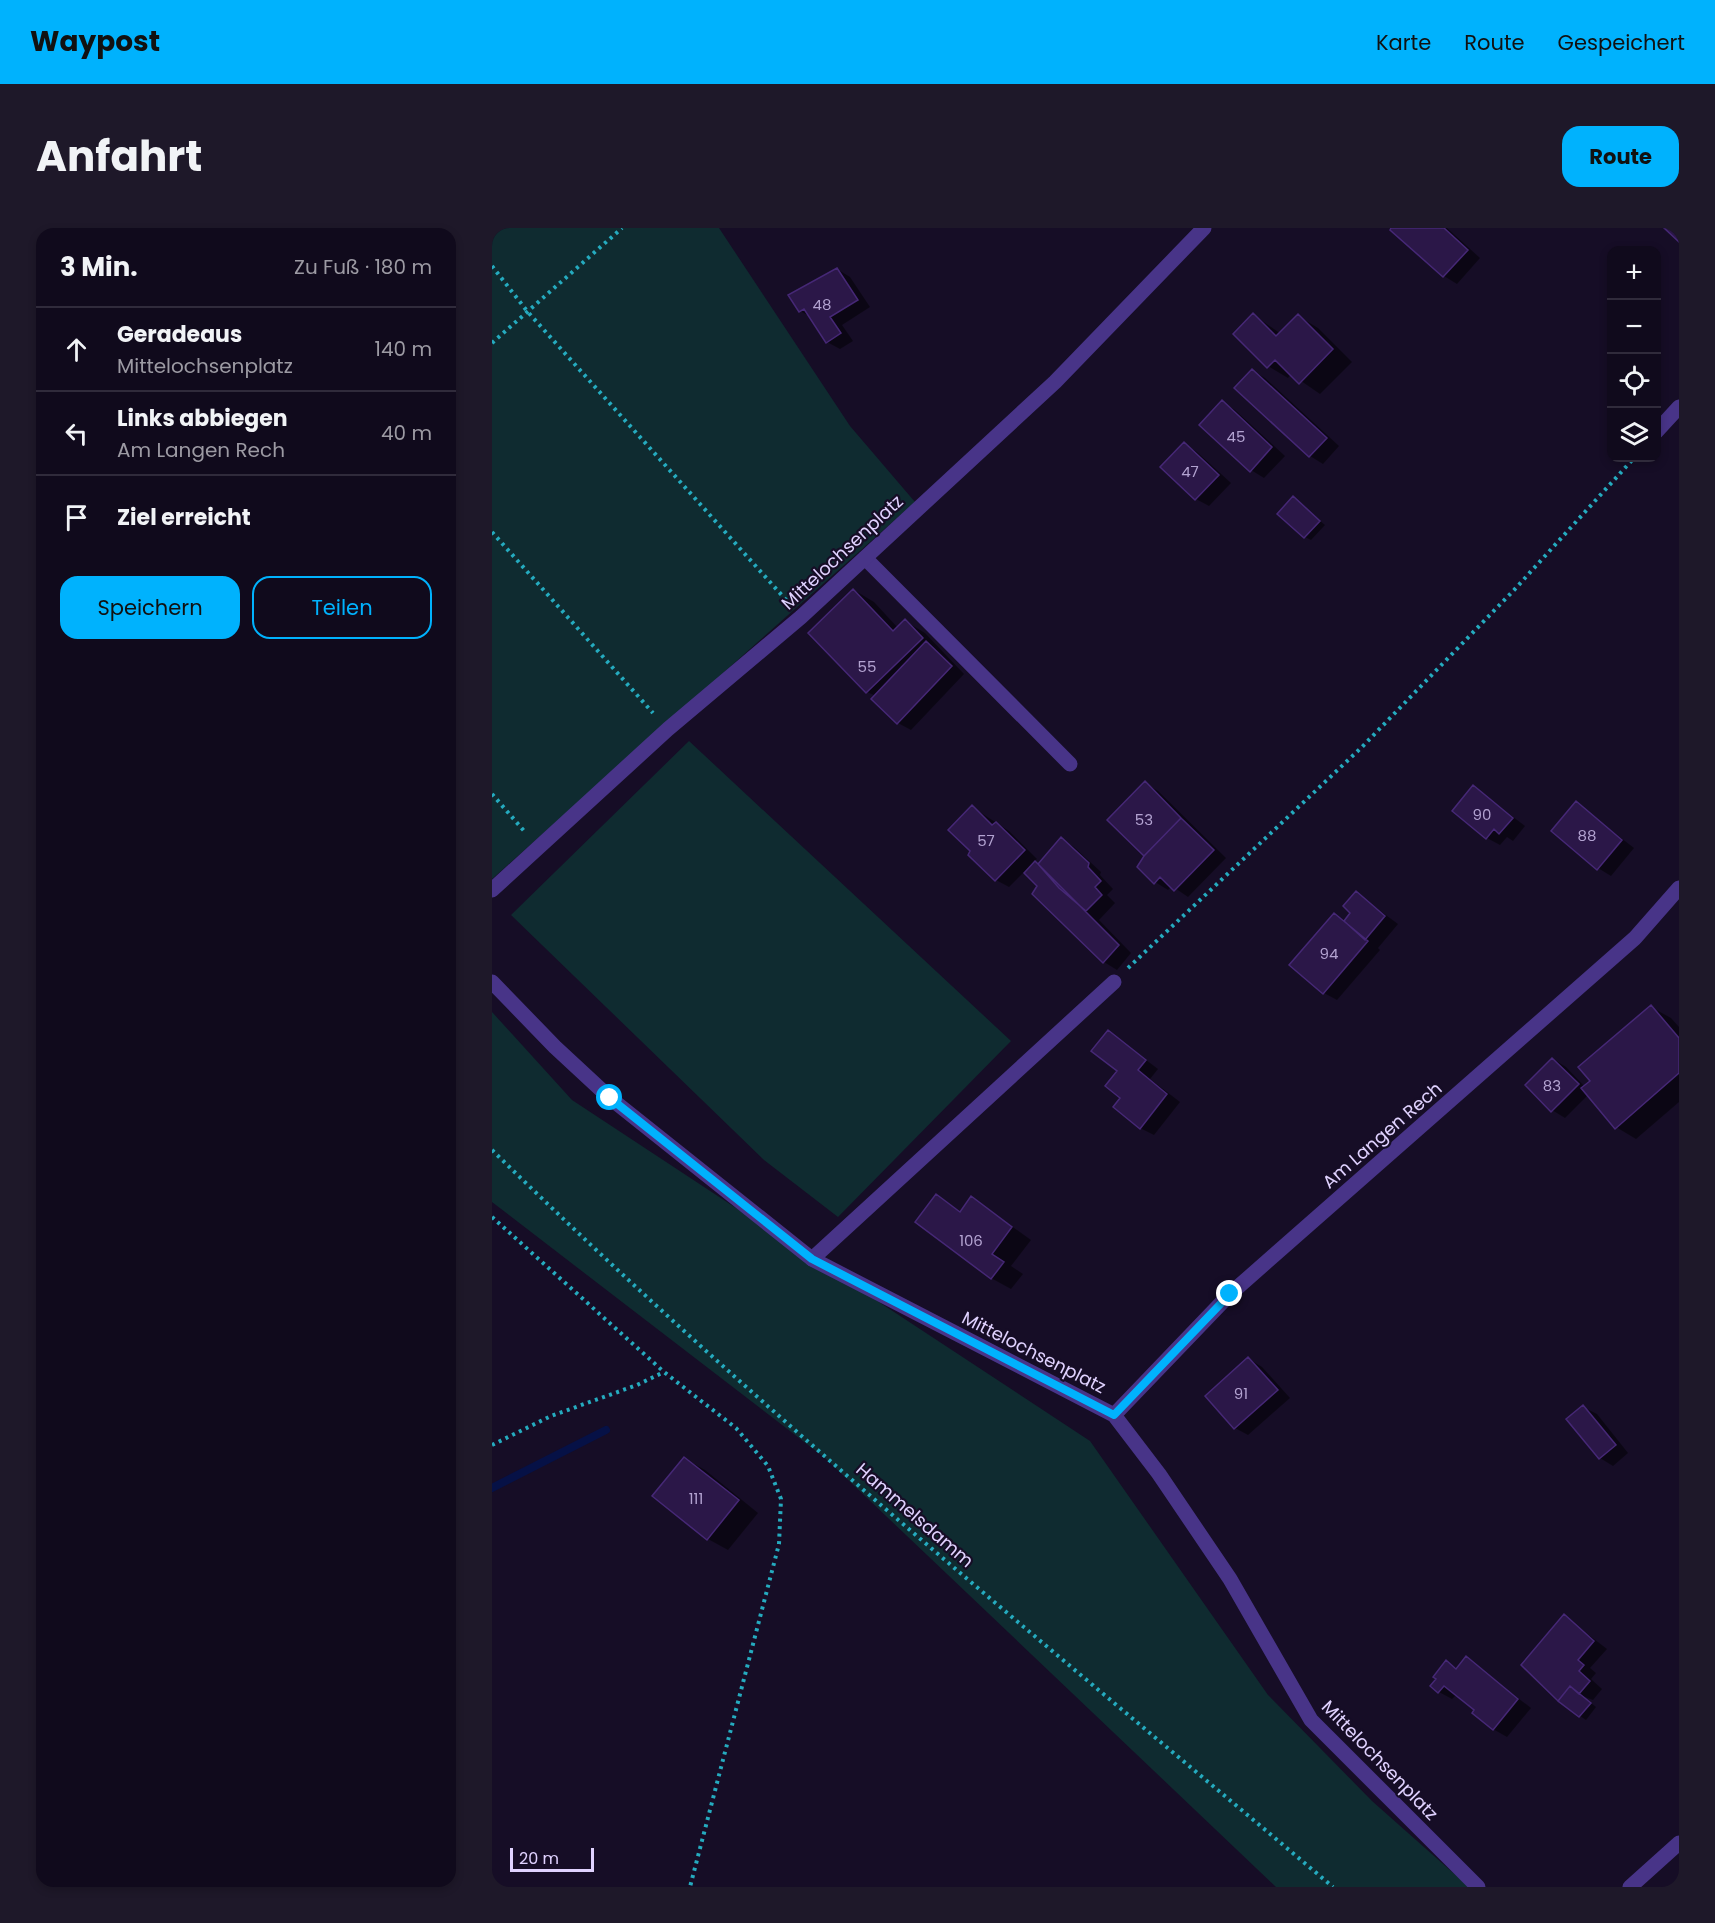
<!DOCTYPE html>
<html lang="de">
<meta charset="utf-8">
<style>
:root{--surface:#100a1c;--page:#1e1829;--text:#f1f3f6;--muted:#9c9aa3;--line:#302b3b;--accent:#00b2fd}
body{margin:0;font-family:Poppins,sans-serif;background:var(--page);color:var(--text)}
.controls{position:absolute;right:18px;top:18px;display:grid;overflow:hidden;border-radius:12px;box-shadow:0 3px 9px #0003}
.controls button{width:54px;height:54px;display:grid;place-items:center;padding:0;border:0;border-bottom:2px solid var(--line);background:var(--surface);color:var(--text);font:30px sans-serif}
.scale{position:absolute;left:18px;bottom:15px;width:84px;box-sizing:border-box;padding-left:6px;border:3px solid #e0d2ff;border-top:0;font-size:16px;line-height:21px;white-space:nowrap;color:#e0d2ff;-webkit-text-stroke:4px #160d26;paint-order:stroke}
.stop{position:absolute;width:18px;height:18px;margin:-14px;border:4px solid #00b2fd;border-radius:50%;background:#fff}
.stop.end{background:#00b2fd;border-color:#fff;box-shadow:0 2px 6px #0008}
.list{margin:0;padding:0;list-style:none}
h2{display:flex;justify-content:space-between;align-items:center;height:78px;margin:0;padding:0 24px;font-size:26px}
h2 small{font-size:20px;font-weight:400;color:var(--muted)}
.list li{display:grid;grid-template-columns:39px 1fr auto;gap:18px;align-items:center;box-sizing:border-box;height:84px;padding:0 24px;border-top:2px solid var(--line)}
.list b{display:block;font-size:22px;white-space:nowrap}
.list p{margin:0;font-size:20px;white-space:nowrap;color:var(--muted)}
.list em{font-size:20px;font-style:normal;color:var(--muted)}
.actions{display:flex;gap:12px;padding:18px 24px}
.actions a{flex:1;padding:14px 0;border:2px solid var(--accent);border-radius:18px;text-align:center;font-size:21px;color:var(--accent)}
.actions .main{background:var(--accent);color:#111}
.icon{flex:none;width:33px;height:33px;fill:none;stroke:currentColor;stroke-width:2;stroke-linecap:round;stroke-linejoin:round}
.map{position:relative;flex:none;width:1187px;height:1659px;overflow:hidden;border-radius:18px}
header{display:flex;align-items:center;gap:36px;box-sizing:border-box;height:84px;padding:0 30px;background:var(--accent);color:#111}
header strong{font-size:28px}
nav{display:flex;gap:33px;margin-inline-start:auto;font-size:21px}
.intro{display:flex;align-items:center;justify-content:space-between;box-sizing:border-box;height:144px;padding:0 36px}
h1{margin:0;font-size:42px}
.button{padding:15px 27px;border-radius:18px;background:var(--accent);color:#111;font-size:21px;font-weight:700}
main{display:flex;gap:36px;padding:0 36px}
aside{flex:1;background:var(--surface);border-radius:18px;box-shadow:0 3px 9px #0003}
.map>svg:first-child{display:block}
</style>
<header>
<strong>Waypost</strong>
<nav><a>Karte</a><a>Route</a><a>Gespeichert</a></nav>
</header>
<div class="intro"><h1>Anfahrt</h1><a class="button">Route</a></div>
<main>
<aside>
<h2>3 Min.<small>Zu Fuß · 180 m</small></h2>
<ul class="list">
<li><svg class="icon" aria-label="ahead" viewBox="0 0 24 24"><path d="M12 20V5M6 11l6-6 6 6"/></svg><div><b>Geradeaus</b><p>Mittelochsenplatz</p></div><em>140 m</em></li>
<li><svg class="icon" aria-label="left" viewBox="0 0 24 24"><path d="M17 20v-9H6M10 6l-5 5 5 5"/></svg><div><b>Links abbiegen</b><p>Am Langen Rech</p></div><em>40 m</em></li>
<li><svg class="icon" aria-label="arrive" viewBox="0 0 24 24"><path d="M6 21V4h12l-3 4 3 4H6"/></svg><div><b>Ziel erreicht</b></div></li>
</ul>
<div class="actions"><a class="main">Speichern</a><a>Teilen</a></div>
</aside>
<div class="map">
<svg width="1187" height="1659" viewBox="0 0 1187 1659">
<rect width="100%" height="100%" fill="#160d26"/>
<path fill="#0f2b30" d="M0 0H227L358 198 423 274 0 651Z
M197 513 519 813 346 989 272 932 19 687Z
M0 784 80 872 598 1213 776 1467 880 1573 977 1659H784L333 1230 0 974Z"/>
<path fill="#0007" d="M901 0H955L988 30 965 56 952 48 900 2Z
M345 41 358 49 378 79 350 97 361 113 348 121 335 114 319 89 308 83Z
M762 87 789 106 806 88 826 100 860 134 828 166 799 146 796 150 776 138Z
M760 142 773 150 847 218 831 236 818 228Z
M730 174 743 182 793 228 772 250 759 242Z
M692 216 705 224 739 255 717 278 704 271Z
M801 270 833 297 819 312 813 309Z
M362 362 382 374 406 400 413 393 433 405 472 446 419 502 406 495 384 468 375 464Z
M653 555 666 563 734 630 696 669 680 658 676 662 663 654 654 628Z
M982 559 1033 598 1021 613 1015 609 1008 617 995 610Z
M1084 575 1142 620 1119 648 1106 640Z
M480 579 517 603 545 631 541 634 547 637 569 611 582 619 609 644 608 647 621 661 615 667 623 675 607 692 639 725 625 742 612 734 550 675 547 658 532 644 517 659 504 652 479 622Z
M864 665 906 696 886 720 888 722 845 772 832 765 843 687 854 693 861 685Z
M1159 779 1179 790 1187 799V874L1144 911 1124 899 1096 867 1073 890 1060 882 1061 831 1074 839 1093 859Z
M617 804 666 841 658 851 688 874 662 907 648 900 630 870Z
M444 968 470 984 480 970 539 1012 519 1038 531 1046 519 1061 499 1050Z
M757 1131 770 1139 798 1170 756 1207 743 1200Z
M1091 1179 1105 1186 1136 1225 1121 1238 1108 1230Z
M193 1231 213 1242 266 1285 236 1322 216 1311 163 1268Z
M1072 1388 1115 1421 1098 1440 1104 1445 1099 1451 1110 1461 1101 1472 1090 1468 1104 1479 1094 1492 1088 1488Z
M974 1430 1039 1480 1015 1509 1001 1501 965 1466 960 1471 947 1464 955 1434 966 1441Z"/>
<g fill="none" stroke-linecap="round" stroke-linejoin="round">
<path stroke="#061146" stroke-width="8" d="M0 1260 114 1202"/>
</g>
<path fill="#2b1748" stroke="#462876" stroke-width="1.5" d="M899 0H952L976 22 951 49 898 2Z
M1172 0H1187V14Z
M345 40 366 72 338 89 349 105 334 115 312 81 307 84 296 67Z
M761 85 784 108 806 86 841 121 807 156 783 132 775 140 741 106Z
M760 141 835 210 817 229 742 160Z
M730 172 780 219 758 244 707 197Z
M692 214 727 247 703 272 668 239Z
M801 268 828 293 812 310 785 286Z
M361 361 401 403 413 391 431 410 374 465 316 405Z
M434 413 460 438 405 496 379 471Z
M653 553 689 590 652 628 615 592Z
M981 557 1021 590 1007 606 1002 601 994 611 960 583Z
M1084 573 1130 612 1105 642 1059 603Z
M480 577 500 597 504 594 533 622 503 653 476 627 478 623 456 602Z
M689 590 722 622 682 663 668 649 662 656 645 639 652 628Z
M569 609 597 635 596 639 609 653 603 659 610 667 594 683 567 660 546 636Z
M543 633 627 717 611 735 540 666 545 658 532 645Z
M864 663 893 688 873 712 852 693 858 685 851 678Z
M842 685 876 713 831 766 797 737Z
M1159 777 1187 810V845L1123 901 1089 860 1098 853 1086 839Z
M616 802 654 832 646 842 675 866 648 901 621 879 628 870 613 858 625 843 599 823Z
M1060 830 1087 856 1059 884 1033 857Z
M444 966 468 984 479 968 520 999 500 1026 512 1034 499 1051 423 994Z
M756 1129 786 1162 742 1201 713 1168Z
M1091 1177 1124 1217 1107 1231 1074 1191Z
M192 1229 247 1272 215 1312 160 1268Z
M1072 1386 1102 1413 1086 1432 1092 1437 1087 1443 1098 1453 1087 1466 1078 1458 1066 1473 1029 1437Z
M974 1428 1026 1471 1001 1502 980 1485 982 1482 952 1458 946 1465 938 1458 944 1451 941 1449 954 1432 964 1441Z
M1078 1458 1099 1475 1087 1489 1066 1473Z"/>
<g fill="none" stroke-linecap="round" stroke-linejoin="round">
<path stroke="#25abbf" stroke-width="4" stroke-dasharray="3 4.5" stroke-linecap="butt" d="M0 38 35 83 295 373
M0 115 130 0
M0 304 161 485
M0 566 33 604
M636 740 870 519 1023 361 1142 230
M0 922C266 1183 557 1419 841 1659
M0 989 172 1144 244 1200 276 1238 289 1271 287 1316 198 1659
M0 1217 59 1188 145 1157 172 1144"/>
<path stroke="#483488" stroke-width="15" d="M1164 204 1187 179
M373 330 578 536
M320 1031 622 754"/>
<path stroke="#483488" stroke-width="15" d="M0 662 176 501 309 389 563 154 712 0
M0 754 63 819 118 870 320 1031 622 1187 667 1246 738 1351 819 1492 986 1659
M622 1187 738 1066 1143 710 1187 660
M1138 1659 1187 1615"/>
</g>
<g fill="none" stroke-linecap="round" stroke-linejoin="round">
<path stroke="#00b2fd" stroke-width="8" d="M118 870 320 1031 622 1187 738 1066"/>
</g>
<g text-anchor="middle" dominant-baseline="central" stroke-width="4.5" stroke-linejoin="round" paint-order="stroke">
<g font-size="15" fill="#b3a3d1">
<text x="330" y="76">48</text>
<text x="744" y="208">45</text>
<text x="698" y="243">47</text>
<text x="375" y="438">55</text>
<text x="990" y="586">90</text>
<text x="652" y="591">53</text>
<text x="1095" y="607">88</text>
<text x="494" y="612">57</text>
<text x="837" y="725">94</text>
<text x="1060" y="857">83</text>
<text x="479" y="1012">106</text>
<text x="749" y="1165">91</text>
<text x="204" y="1270">111</text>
</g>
<g font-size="18" fill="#e0d2ff" stroke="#160d26">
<text transform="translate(350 324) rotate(-43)">Mittelochsenplatz</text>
<text transform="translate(890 907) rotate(-41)">Am Langen Rech</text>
<text transform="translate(542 1124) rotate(27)">Mittelochsenplatz</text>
<text transform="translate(423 1287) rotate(41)">Hammelsdamm</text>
<text transform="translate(888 1532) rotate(46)">Mittelochsenplatz</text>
</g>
</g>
</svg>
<div class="controls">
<button>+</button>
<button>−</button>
<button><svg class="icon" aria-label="locate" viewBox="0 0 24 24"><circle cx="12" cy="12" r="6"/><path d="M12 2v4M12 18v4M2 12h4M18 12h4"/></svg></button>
<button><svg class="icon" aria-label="layers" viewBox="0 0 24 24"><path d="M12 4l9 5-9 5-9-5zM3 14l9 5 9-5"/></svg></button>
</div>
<div class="scale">20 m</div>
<div class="stop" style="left:118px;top:870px"></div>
<div class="stop end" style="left:738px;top:1066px"></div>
</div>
</main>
